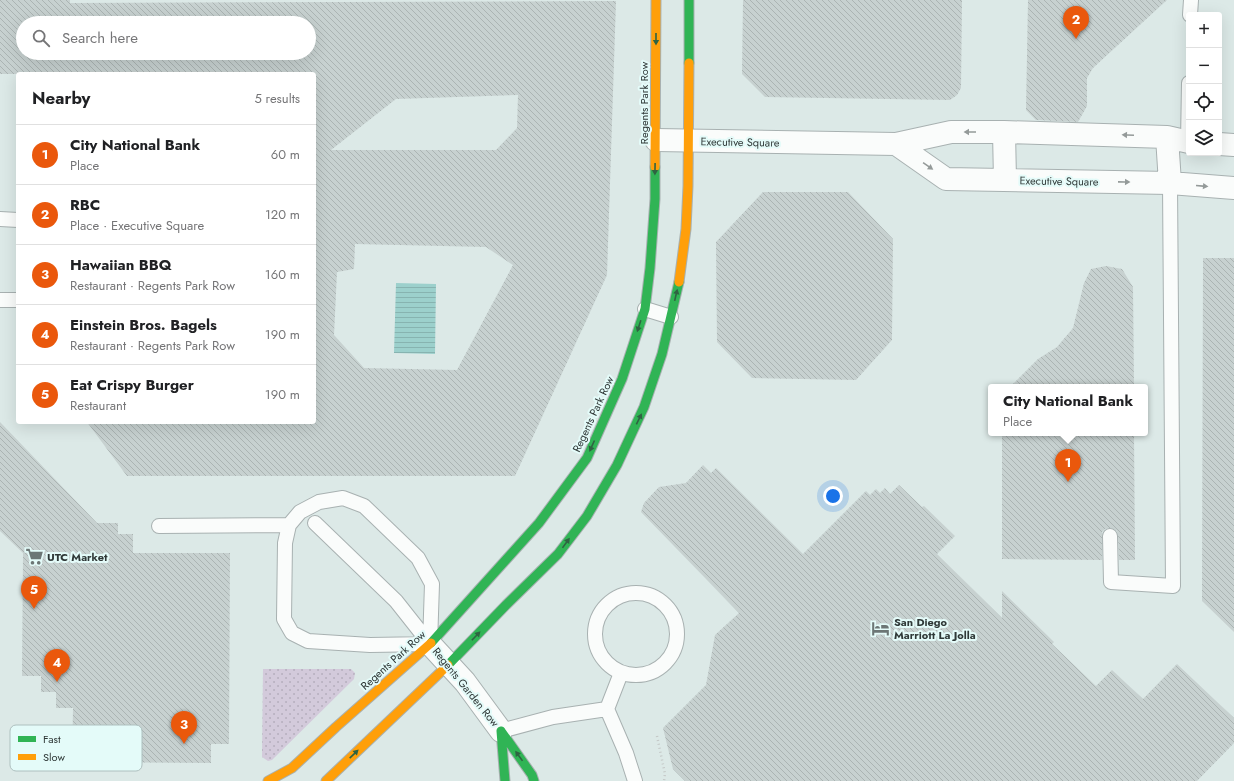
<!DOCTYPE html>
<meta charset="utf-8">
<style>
:root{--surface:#fff;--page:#f6f6f6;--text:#202124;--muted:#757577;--line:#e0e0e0;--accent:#ea580c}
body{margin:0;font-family:Jost,sans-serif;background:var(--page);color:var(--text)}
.controls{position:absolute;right:12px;top:12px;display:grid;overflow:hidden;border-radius:4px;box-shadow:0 4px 16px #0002}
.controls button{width:36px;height:36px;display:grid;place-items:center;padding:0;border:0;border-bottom:1px solid var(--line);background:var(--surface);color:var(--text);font:20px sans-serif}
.you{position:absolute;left:833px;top:496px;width:14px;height:14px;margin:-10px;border:3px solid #fff;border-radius:50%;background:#1a73e8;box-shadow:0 0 0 6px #1a73e833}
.badge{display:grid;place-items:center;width:26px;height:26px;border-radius:50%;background:var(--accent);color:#fff;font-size:13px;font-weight:700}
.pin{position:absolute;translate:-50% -33px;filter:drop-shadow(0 1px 2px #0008)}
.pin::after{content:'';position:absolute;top:21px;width:14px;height:12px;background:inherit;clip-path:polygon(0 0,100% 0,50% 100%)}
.popup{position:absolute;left:988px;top:384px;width:160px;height:52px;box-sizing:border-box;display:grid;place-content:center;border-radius:4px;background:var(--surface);filter:drop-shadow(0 1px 3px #0005);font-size:13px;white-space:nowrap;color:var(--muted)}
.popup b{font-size:15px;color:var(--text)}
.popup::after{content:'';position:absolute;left:50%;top:100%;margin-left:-8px;border:8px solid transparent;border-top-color:var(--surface)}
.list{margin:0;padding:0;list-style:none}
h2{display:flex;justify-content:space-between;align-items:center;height:52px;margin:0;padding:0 16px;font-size:17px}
h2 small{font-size:13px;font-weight:400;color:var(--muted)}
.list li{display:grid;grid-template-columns:26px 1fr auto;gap:12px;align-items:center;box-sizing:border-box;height:60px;padding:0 16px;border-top:1px solid var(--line)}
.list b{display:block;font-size:15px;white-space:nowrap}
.list p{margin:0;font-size:13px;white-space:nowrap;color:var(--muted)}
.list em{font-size:13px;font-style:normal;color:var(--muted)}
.icon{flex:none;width:22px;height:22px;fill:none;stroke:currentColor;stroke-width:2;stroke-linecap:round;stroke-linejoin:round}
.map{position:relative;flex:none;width:1234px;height:781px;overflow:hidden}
.search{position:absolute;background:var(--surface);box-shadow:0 4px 16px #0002;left:16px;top:16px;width:300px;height:44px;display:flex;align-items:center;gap:10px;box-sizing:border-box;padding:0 14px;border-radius:22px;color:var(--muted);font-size:15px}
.panel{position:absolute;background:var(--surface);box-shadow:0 4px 16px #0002;left:16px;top:72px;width:300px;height:352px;border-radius:4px}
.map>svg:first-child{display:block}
</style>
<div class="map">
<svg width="1234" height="781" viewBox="0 0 1234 781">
<defs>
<pattern id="grass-dots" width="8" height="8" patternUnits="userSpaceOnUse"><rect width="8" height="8" fill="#d3cadb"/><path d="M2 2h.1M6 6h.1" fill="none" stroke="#b5aebd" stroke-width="1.8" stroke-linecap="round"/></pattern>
<pattern id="water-rules" width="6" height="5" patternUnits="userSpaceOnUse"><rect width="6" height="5" fill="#9cd0cc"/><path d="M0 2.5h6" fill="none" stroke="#87b3b0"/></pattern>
<pattern id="building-back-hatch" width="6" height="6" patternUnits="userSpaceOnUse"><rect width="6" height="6" fill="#c7d1d0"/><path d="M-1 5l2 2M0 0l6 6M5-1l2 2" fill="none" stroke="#abb4b3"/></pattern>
</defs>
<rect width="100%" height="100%" fill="#dce9e7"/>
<path fill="url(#grass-dots)" d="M263 669H351L355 673 354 679 272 760 268 761 262 757Z"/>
<path fill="url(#water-rules)" d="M396 283 436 284 435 354 394 353Z"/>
<path fill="url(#building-back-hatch)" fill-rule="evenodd" d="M0 0H70V3L616 1 607 275 515 476H127L87 422H314V74H0ZM23 23H309V53H23ZM518 95 517 128 496 150H331L396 99ZM355 244 486 247 513 265 457 370 364 368 334 335 337 272 354 269Z
M743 0H962L961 88 957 95 950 100 765 97 742 74Z
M1028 0H1167L1093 68 1087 78V106L1078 122 1036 120 1026 110Z
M763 192H848L893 239 892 340 856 380 752 378 717 342 716 242Z
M1203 258H1234V632L1202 601Z
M1106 266 1122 269 1133 287 1134 387H1010L1038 359 1057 347 1073 328 1084 283 1091 269Z
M0 422 97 523H118V534H133V553H230L229 744H211V763L72 762 73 708H56V692H41V676H22L23 553 0 531Z
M1002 433H1134L1135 560H1119L1118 535 1117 531 1114 529 1110 528 1105 529 1102 532V560L1002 559Z
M703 465 711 473 716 468 803 554 866 491 870 495 876 489 880 493 885 488 890 494 899 485 922 507 924 506 955 536 937 554 1002 618V591L1054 642 1052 644 1096 686 1112 670 1143 699 1177 664 1234 718V743L1197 781H685L673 769 663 728 706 685 715 635 739 613 641 512 644 503 659 487 686 483Z"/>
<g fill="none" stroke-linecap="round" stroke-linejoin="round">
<defs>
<path id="lane" d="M1190 15 1191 0
M1188 142 1189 83
M0 219 18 220
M0 300H18
M645 309 671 317
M343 498 364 506 418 558 432 584 430 644 370 645 308 641 292 633 284 619 285 543 289 525 300 512 319 502Z
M315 523 396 601 430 644
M159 526 289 525
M1110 536 1111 582 1173 586 1170 183
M595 634a41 41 0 1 1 82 0a41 41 0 1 1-82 0Z
M607 709 621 673
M501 731 553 717 607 709 626 753 635 781"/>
<path id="street" d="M1004 132 1005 180
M1167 137 1170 183
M656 140 896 144 951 132H1004L1167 137 1189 142
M896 144 946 179 1170 183 1234 188
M1219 144 1234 145
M430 644 465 682 501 731"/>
<path id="fast" d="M689 63V0
M431 643 539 523 587 458 622 379 645 309 650 268 655 199V167
M448 665 506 605 558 554 587 516 617 465 644 407 662 354 679 282
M501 731 532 775 534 781
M501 731 505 781"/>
<path id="slow" d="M655 167 656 0
M679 282 686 229 688 186 689 63
M268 781 292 768 336 727 431 643
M326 781 448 665"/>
</defs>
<use href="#lane" stroke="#a8b1b1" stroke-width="16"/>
<use href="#street" stroke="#a8b1b1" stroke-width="24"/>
<use href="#fast" stroke="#a8b1b1" stroke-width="11"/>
<use href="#slow" stroke="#a8b1b1" stroke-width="11"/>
<path stroke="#c4c8c7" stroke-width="2.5" stroke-dasharray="1 3" stroke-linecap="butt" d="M657 736 665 774 664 781"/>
<use href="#lane" stroke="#fafcfb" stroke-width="14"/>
<use href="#street" stroke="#fafcfb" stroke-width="22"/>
<use href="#fast" stroke="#30b455" stroke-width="9"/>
<use href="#slow" stroke="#ff9f0a" stroke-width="9"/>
</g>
<defs><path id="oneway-solid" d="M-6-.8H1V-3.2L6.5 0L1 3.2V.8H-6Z"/></defs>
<g fill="#2f6342">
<use href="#oneway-solid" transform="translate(656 39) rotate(90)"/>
<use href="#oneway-solid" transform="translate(655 169) rotate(91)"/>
<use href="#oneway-solid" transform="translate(676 295) rotate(-77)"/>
<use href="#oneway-solid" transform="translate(639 326) rotate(108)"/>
<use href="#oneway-solid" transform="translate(639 419) rotate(-64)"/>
<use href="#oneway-solid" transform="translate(592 446) rotate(114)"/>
<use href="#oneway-solid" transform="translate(566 543) rotate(-54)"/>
<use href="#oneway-solid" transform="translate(476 636) rotate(-46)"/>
<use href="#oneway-solid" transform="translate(354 754) rotate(-44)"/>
<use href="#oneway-solid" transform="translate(519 756) rotate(-126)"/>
</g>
<g fill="#949a99">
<use href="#oneway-solid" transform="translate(970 132) rotate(180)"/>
<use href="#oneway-solid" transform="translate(1128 135) rotate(-178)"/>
<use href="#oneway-solid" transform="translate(928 166) rotate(35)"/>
<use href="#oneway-solid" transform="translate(1124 182) rotate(1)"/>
<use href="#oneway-solid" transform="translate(1202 186) rotate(5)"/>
</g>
<defs>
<symbol id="supermarket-bare" viewBox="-9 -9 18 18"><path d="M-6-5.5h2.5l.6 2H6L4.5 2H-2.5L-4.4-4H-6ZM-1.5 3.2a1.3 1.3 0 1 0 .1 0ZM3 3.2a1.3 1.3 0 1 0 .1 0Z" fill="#6c7675" stroke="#e4fbf9" stroke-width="2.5" paint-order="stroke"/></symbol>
<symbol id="hotel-bare" viewBox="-9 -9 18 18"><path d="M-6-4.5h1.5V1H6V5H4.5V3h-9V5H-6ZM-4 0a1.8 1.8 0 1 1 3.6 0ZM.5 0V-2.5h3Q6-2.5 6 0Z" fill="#6c7675" stroke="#e4fbf9" stroke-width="2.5" paint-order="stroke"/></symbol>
</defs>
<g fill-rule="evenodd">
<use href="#supermarket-bare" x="22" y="544" width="25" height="25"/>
<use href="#hotel-bare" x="868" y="616" width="25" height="25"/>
</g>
<g text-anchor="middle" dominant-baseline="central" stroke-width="4" stroke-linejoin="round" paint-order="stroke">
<g font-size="11" fill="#2f3837" stroke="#e4fbf9">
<text transform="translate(644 103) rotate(-90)">Regents Park Row</text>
<text transform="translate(740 142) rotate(1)">Executive Square</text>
<text transform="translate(1059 181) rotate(1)">Executive Square</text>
<text transform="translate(593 414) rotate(-65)">Regents Park Row</text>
<text transform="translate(393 660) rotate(-42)">Regents Park Row</text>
<text transform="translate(466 687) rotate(51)">Regents Garden Row</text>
</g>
<g font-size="11" font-weight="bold" fill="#2f3837" stroke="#e4fbf9" text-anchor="start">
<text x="47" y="557">UTC Market</text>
<text x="894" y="622">San Diego<tspan x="894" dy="13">Marriott La Jolla</tspan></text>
</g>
</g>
<rect x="10" y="725" width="132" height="46" rx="6" fill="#e4fbf9" stroke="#aec0bf" stroke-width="1"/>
<rect x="18" y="736" width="18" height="6" fill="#30b455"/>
<rect x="18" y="754" width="18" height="6" fill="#ff9f0a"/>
<g font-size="11" fill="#2f3837">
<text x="43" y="743">Fast</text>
<text x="43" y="761">Slow</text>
</g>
</svg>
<div class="controls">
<button>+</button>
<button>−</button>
<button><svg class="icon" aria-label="locate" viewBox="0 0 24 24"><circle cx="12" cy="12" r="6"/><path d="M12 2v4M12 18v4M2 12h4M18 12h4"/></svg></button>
<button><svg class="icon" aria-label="layers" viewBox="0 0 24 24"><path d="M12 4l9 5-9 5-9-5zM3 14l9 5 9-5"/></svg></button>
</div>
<div class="you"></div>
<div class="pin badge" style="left:1068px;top:482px">1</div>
<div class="popup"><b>City National Bank</b>Place</div>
<div class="pin badge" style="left:1076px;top:39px">2</div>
<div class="pin badge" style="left:184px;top:744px">3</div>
<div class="pin badge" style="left:57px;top:682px">4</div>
<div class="pin badge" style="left:34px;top:609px">5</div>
<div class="search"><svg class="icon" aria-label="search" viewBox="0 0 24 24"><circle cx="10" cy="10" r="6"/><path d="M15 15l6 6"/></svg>Search here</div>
<section class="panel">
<h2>Nearby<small>5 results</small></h2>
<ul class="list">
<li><span class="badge">1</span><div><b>City National Bank</b><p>Place</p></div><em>60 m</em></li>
<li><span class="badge">2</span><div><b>RBC</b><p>Place · Executive Square</p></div><em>120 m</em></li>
<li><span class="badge">3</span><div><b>Hawaiian BBQ</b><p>Restaurant · Regents Park Row</p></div><em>160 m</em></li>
<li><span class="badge">4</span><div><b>Einstein Bros. Bagels</b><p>Restaurant · Regents Park Row</p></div><em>190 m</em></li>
<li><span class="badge">5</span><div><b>Eat Crispy Burger</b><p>Restaurant</p></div><em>190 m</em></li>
</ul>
</section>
</div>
